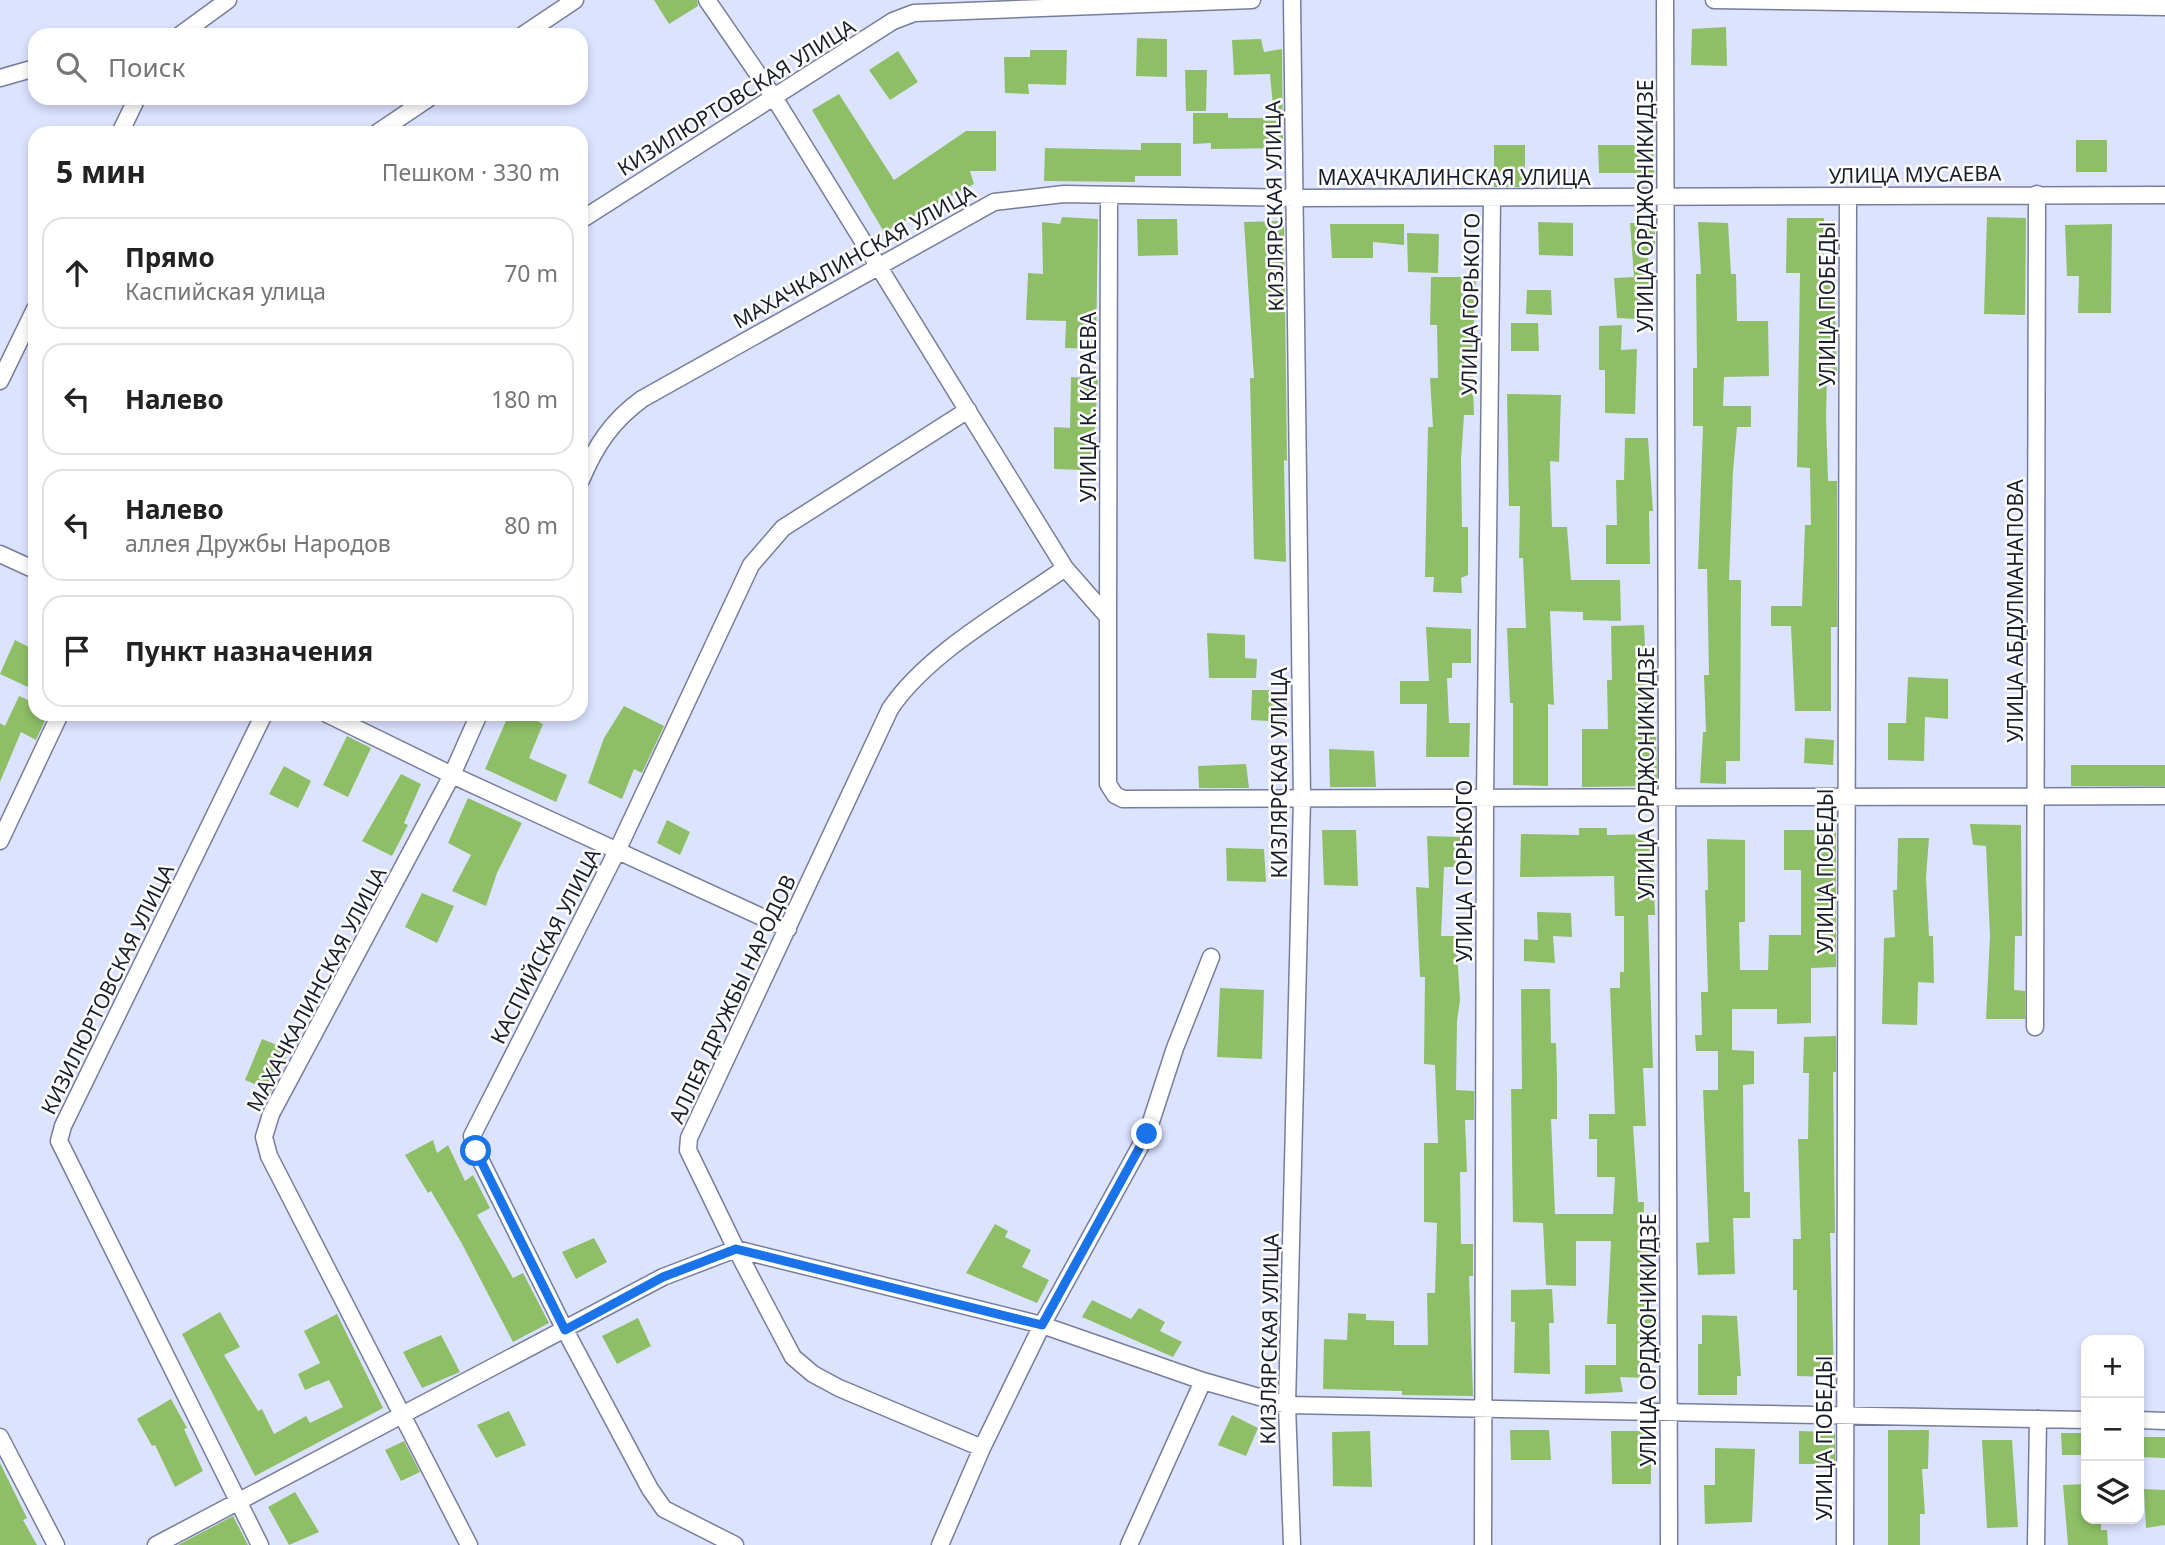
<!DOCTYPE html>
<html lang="ru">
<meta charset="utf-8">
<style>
:root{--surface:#fff;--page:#f6f6f6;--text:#222;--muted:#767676;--line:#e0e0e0}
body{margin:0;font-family:"Noto Sans",sans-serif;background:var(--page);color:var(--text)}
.controls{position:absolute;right:21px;bottom:21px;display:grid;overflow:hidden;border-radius:14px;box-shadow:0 4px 10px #0003}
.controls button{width:63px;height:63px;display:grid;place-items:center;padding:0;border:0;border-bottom:2px solid var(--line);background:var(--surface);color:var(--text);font:35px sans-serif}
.stop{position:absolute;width:21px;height:21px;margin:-16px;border:5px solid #1a73e8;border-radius:50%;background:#fff}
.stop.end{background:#1a73e8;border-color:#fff;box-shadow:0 2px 7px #0008}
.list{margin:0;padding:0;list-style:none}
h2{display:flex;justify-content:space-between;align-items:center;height:91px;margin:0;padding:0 28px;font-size:30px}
h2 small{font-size:23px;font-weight:400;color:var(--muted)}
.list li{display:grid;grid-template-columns:46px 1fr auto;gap:21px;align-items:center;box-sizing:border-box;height:112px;margin:0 14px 14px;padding:0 14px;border:2px solid var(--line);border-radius:21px}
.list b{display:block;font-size:26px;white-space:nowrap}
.list p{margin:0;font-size:23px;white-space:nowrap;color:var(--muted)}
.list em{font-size:23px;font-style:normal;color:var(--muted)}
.icon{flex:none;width:38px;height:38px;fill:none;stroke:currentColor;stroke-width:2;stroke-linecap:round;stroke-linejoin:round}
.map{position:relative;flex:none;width:2165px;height:1545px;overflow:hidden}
.search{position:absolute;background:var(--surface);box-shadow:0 4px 10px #0003;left:28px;top:28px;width:560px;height:77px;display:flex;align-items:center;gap:18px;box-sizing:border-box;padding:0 24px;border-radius:21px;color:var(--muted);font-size:26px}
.panel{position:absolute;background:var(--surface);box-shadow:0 4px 10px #0003;left:28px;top:126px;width:560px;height:595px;border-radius:21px}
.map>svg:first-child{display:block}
</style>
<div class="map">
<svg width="2165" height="1545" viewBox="0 0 2165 1545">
<rect width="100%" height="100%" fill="#dce3ff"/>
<path fill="#8ebf66" d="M654 0H697L698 6 669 24Z
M1726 27 1727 66 1691 65 1692 29Z
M1137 38 1167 39V77L1136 76Z
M1261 39 1264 52 1282 49 1283 148 1211 149V143L1193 144V113H1228V118H1274L1270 74 1234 75 1232 40Z
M1030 50H1067L1066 85 1028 84 1029 94 1005 93 1004 57H1030Z
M898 51 918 82 890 100 869 70Z
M1185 70H1207L1206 111H1186Z
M839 94 894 180 966 131H996V171H970L974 184 884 232 812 110Z
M2076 140H2107V172H2076Z
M1141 143H1181V176H1135V182L1044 181 1045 148 1141 150Z
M1494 145H1525V187H1494Z
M1598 145H1653L1654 173H1599Z
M1062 217 1098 219 1096 349 1065 348 1066 321 1026 320 1028 273 1043 274 1042 222 1060 224Z
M1987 217 2026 218 2025 315 1984 314Z
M1787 218H1824L1823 277H1834L1837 377H1827L1826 417 1828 481H1837V627H1831V711H1795L1791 626H1771V606H1802L1805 525H1811L1810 468 1797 467 1800 273H1786Z
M1137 219H1177L1178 255 1138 256Z
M1284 221 1287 461 1284 460 1286 562 1254 559 1250 378H1254L1244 222Z
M1538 222 1573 223V256L1539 255Z
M1698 222 1728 223 1731 274H1736L1737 321H1768L1769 376 1724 377 1723 406H1751V427H1737L1733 471 1729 580H1741L1740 761H1726V784L1700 783 1703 732H1706L1704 675H1709L1707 569H1698L1703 426H1693V368H1697L1696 274H1701Z
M1630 223H1655V253H1648L1651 311 1636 310V319L1617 318 1614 278 1634 277Z
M1330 224H1404V245L1373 242V258H1332Z
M2112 224 2111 313H2078L2079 276H2067L2065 225Z
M1407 233 1439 234 1438 273 1408 272Z
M1431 277H1476L1472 358 1474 415H1464L1461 460 1462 527H1468V575L1461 578 1462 593 1433 592 1434 577H1425L1428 427H1433L1430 378H1438L1437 325H1430Z
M1527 290H1551L1552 315 1526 314Z
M1511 323H1538L1539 351H1511Z
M1622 325 1621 350 1637 349 1635 414 1605 413V370H1599V326Z
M1071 377 1098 379 1093 455 1083 454V470L1054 469V427L1070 428Z
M1507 394 1561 395 1559 462 1550 461 1552 527H1567L1571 580H1620L1621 621 1583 620V612L1550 611 1554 705 1548 704V786L1513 785V703H1510L1507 628H1526L1523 558H1519L1520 506H1509Z
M1625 438H1648L1653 511H1649L1650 564H1606V525H1617L1616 480H1624Z
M1644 625 1649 729H1656L1657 786 1582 787V729H1608L1607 680H1612L1611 626Z
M1426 627 1471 629V663H1452V678H1447L1449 723H1470L1469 757H1426L1427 704H1400V681H1429Z
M1207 633 1245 635V658L1257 659 1256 678H1209Z
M15 640 35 650V677L30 688 0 674Z
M1908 677 1948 679V719L1925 717 1924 761 1888 760V723H1906Z
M1252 690H1286L1285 722 1251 720Z
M19 696 35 703V714H48L36 740 21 732 0 782V723L5 726Z
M624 706 664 726 642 773 634 769 622 799 588 783 604 738Z
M509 714H524L543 724 529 758 567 775 556 802 485 769Z
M347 736 371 748 348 797 323 785Z
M1805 738 1834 740 1833 765 1804 763Z
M1329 749 1374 751 1376 787H1330Z
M1246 764 1249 788H1199L1198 766Z
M2071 765H2165V786H2071Z
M284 766 311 781 298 808 269 794Z
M401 774 421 784 404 823 408 825 392 856 362 841Z
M468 798 522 823 497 873 486 906 452 891 471 855 448 843Z
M667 820 690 832 680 855 657 843Z
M1970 824 2021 825 2022 936H2015L2014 990 2025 991V1019H1986L1990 936 1986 846 1973 845Z
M1579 828H1607V835L1652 834 1655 915H1648L1653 1068H1643L1646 1126H1633L1638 1202H1644L1643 1241H1650L1652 1324H1645L1648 1378 1620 1377 1623 1392 1585 1394V1365H1616V1324H1607L1611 1241H1576V1286L1546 1285 1543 1223 1513 1222 1511 1089H1522L1521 989H1550L1551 1043H1556L1557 1078V1119H1551L1555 1214H1613L1615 1177H1597V1139H1589V1114H1615L1610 988H1620V972H1624V916H1615L1614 876 1520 877 1521 834 1579 835Z
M1322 830H1356L1358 886 1324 885Z
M1784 830H1836V967L1811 968V1023L1777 1024V1009H1732V1050L1754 1051V1084L1743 1085 1744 1192H1750V1218H1733L1735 1274 1698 1275 1696 1243 1709 1242 1703 1090H1718V1051H1696L1695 1035H1702L1701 992H1708L1705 890H1708L1707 839 1745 840V922H1739L1740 970H1768L1769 935H1801V870H1784Z
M1427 836 1460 837 1461 867H1444L1441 936H1456L1460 1000 1457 1021 1456 1090 1474 1091V1120H1465L1467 1172H1460L1461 1244H1473V1276H1469L1473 1396 1402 1395V1391L1323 1389 1324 1339 1347 1340 1348 1313 1366 1314V1320L1394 1321V1345H1428L1427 1293H1435L1437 1223 1424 1222V1143H1438L1435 1065 1424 1064 1425 977H1420L1416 887 1429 888Z
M1898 838H1929L1926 877 1929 936H1933L1934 983 1918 982 1917 1025 1882 1024 1884 938 1895 937 1893 890H1897Z
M1226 848 1264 849 1266 882 1227 881Z
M422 893 454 906 437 943 405 927Z
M1537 912 1571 913 1572 937 1553 936 1555 963 1524 961V939L1538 940Z
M1220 988 1264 990 1262 1059 1217 1057Z
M1836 1036V1072H1833L1835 1233H1830L1834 1377 1797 1376V1290H1793V1239H1801L1798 1139H1808L1809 1073H1803L1804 1037Z
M262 1039 289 1050 271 1091 245 1080Z
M433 1140 437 1153 448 1145 465 1181 473 1175 490 1208 477 1215 513 1278 523 1273 549 1323 513 1342 461 1242 431 1191 428 1193 405 1155Z
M995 1224 1008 1231 1005 1237 1031 1250 1022 1267 1049 1280 1037 1303 966 1273Z
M594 1238 607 1262 576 1279 562 1252Z
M1552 1289 1554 1323H1549L1550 1374 1514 1373 1515 1322H1511V1290Z
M1092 1300 1131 1319 1139 1308 1165 1322 1160 1331 1182 1342 1173 1357 1082 1317Z
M220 1312 240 1347 224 1355 258 1411 262 1409 274 1434 306 1416 310 1423 343 1407 329 1380 305 1390 298 1374 320 1363 304 1331 337 1314 383 1408 255 1476 182 1334Z
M1702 1315 1737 1316 1741 1376H1737V1395H1698V1344H1702Z
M638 1318 651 1346 617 1364 602 1336Z
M441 1335 460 1372 422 1388 403 1352Z
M171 1399 187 1428 184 1429 203 1471 175 1487 155 1445 152 1446 137 1419Z
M509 1411 526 1445 496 1458 477 1425Z
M1232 1415 1258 1428 1246 1456 1218 1445Z
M1510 1430H1549L1551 1460H1511Z
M1888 1430H1929L1928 1469H1922L1925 1514H1920V1545H1888Z
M1370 1431 1372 1487 1333 1486 1332 1432Z
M1611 1431H1651V1484H1612Z
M1799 1431 1835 1432V1464H1799Z
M2061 1433H2086V1455H2062Z
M2139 1437H2165V1458L2139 1457Z
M1982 1440H2012L2018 1527 1987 1528Z
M404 1441 420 1472 401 1481 385 1450Z
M1715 1448 1755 1449 1752 1522 1705 1524 1704 1485H1715Z
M0 1463 27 1518 23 1520 37 1545H0Z
M2086 1484V1519H2101V1530H2107L2108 1545H2068L2063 1485Z
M2144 1489 2165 1490V1525L2146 1528Z
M295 1492 319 1532 289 1545 268 1507Z
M233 1516 248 1545H178Z"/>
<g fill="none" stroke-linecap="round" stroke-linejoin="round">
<defs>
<path id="street" d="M707 0 775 99 1065 568 1108 617V784L1115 795 1123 799 2165 796
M1665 0 1669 1545
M1714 0 2165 7
M180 35 228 0
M523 35 575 0
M0 78 35 68
M120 133 137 98
M377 133 429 98
M581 220 893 21 914 13 1252 0
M0 381 35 309
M581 480C596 445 612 421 642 399L994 202 1064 194 1295 198 2165 195
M0 554 35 570
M1108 617 1109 196
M327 714 452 775 788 929
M0 841 60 714
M2035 1027 2037 194
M2139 1420 2165 1421
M0 1437 56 1545
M982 1448 839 1388 813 1374 793 1357 736 1249 688 1150 689 1138 890 709C927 653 1009 608 1065 568
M156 1545 663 1277 736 1249 1042 1325 1203 1381 1287 1405 2086 1420
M260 1545 59 1141 63 1126 264 714
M469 1545 269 1156 264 1137 271 1114 452 775 479 714
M735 1545 664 1509 650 1489 565 1330 476 1151 472 1136 617 851 751 565 783 528 968 410
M940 1545 982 1448 1042 1325 1147 1134 1175 1048 1211 957
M1129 1545 1203 1381
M1292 1545 1287 1405 1302 800 1292 0
M1483 1545 1485 799 1492 198
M1845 1545 1848 196
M2036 1545 2038 1419"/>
</defs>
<use href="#street" stroke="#767d9d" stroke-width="19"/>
<use href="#street" stroke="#fff" stroke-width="16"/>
</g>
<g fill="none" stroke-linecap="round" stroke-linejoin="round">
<path stroke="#1a73e8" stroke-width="9" d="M476 1151 565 1330 663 1277 736 1249 1042 1325 1147 1134"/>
</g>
<g text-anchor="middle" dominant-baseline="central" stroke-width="5" stroke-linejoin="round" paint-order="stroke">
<g font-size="21" fill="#1a1d2a" stroke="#fff">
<text transform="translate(736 97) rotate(-32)">КИЗИЛЮРТОВСКАЯ УЛИЦА</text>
<text transform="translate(1915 174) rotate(-1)">УЛИЦА МУСАЕВА</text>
<text x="1454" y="177">МАХАЧКАЛИНСКАЯ УЛИЦА</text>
<text transform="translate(1274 206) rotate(-91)">КИЗЛЯРСКАЯ УЛИЦА</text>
<text transform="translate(1645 206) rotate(-90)">УЛИЦА ОРДЖОНИКИДЗЕ</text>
<text transform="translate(854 256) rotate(-29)">МАХАЧКАЛИНСКАЯ УЛИЦА</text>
<text transform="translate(1470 304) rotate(-89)">УЛИЦА ГОРЬКОГО</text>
<text transform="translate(1827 304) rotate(-90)">УЛИЦА ПОБЕДЫ</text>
<text transform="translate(1088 407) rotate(-90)">УЛИЦА К. КАРАЕВА</text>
<text transform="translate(2015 611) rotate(-90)">УЛИЦА АБДУЛМАНАПОВА</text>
<text transform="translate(1279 773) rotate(-90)">КИЗЛЯРСКАЯ УЛИЦА</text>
<text transform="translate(1646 773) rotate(-90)">УЛИЦА ОРДЖОНИКИДЗЕ</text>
<text transform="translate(1464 871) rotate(-90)">УЛИЦА ГОРЬКОГО</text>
<text transform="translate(1825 871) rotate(-90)">УЛИЦА ПОБЕДЫ</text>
<text transform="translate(545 946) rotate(-63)">КАСПИЙСКАЯ УЛИЦА</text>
<text transform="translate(107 989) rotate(-64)">КИЗИЛЮРТОВСКАЯ УЛИЦА</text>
<text transform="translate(316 989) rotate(-62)">МАХАЧКАЛИНСКАЯ УЛИЦА</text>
<text transform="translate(732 999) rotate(-65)">АЛЛЕЯ ДРУЖБЫ НАРОДОВ</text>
<text transform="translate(1269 1339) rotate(-89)">КИЗЛЯРСКАЯ УЛИЦА</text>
<text transform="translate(1648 1340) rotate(-90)">УЛИЦА ОРДЖОНИКИДЗЕ</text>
<text transform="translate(1824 1438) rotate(-90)">УЛИЦА ПОБЕДЫ</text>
</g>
</g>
</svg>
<div class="controls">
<button>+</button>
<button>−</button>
<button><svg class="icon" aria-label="layers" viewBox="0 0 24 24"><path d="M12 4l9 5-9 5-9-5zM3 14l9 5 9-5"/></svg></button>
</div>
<div class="stop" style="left:476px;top:1151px"></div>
<div class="stop end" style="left:1147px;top:1134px"></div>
<div class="search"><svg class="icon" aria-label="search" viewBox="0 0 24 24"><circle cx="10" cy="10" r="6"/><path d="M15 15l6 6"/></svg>Поиск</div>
<section class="panel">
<h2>5 мин<small>Пешком · 330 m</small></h2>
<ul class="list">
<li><svg class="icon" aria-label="ahead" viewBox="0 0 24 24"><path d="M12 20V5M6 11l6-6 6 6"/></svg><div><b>Прямо</b><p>Каспийская улица</p></div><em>70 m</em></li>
<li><svg class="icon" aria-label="left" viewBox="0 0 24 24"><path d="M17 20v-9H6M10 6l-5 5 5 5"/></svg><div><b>Налево</b></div><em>180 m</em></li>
<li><svg class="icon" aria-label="left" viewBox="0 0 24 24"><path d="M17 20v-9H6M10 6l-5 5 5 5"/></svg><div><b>Налево</b><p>аллея Дружбы Народов</p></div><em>80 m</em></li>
<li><svg class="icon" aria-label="arrive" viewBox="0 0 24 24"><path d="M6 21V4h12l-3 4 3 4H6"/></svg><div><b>Пункт назначения</b></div></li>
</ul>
</section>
</div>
